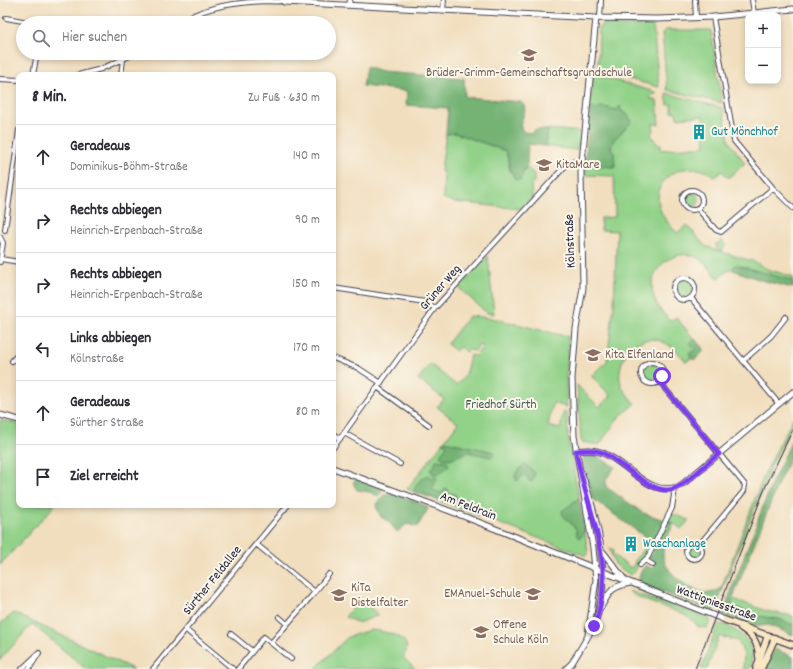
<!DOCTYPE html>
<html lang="de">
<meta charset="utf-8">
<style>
:root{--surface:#fff;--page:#f2f2f3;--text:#2b2b33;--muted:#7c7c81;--line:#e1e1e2}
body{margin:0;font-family:Dekko,sans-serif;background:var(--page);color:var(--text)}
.controls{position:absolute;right:12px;top:12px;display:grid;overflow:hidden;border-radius:8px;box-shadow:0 2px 6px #0003}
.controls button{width:36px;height:36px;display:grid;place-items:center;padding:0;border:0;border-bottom:1px solid var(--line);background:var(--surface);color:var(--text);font:20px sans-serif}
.stop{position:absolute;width:12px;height:12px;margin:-9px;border:3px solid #7c3aed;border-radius:50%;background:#fff}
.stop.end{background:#7c3aed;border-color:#fff;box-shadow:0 1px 4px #0008}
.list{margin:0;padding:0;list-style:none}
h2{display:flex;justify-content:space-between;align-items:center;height:52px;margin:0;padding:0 16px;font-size:17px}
h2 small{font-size:13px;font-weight:400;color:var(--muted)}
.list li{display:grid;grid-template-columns:26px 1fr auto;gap:12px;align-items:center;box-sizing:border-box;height:64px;padding:0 16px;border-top:1px solid var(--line)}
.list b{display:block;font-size:15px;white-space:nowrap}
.list p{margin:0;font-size:13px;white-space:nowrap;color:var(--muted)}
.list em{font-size:13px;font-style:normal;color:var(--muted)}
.icon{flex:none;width:22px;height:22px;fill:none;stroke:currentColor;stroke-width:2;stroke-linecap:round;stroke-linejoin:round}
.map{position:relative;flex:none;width:793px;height:669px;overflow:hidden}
.search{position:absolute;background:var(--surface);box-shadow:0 2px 6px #0003;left:16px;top:16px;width:320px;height:44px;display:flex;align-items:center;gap:10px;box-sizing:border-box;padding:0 14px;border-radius:22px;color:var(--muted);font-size:15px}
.panel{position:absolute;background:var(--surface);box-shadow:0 2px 6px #0003;left:16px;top:72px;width:320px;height:436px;border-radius:8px}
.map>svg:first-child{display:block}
</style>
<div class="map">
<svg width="793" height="669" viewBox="0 0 793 669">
<rect width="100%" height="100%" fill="#fbf7ec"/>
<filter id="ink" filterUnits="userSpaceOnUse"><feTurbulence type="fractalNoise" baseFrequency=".025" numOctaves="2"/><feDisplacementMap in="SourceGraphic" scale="8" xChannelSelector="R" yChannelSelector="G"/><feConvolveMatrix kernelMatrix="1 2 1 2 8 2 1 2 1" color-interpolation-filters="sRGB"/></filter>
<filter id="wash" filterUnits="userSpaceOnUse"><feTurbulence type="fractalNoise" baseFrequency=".012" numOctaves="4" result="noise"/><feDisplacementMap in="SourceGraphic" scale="16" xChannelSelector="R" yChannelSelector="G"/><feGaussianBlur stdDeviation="0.9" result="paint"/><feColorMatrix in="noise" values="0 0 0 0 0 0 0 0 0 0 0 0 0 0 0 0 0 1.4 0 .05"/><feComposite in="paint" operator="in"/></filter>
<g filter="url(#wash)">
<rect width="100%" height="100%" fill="#f1debe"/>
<path fill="#91d188" stroke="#5a7a62" d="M605 23 618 26 653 24 659 87 598 71 599 27Z
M665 30H711L722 103 667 90 662 33Z
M593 74 655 92 656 94 651 95V99L657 101 659 124H653L654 130 651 134 657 144H661V150L705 146 703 116 677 118 676 112H672V104L668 105 666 93 723 108 729 141 745 163 728 178 722 171 715 177C693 158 652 172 659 205 661 216 670 225 677 233L687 225 705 246 721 252 715 245 722 240 725 245 722 252 755 262 767 269 793 277V288L730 269 718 278C711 271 704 259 693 256 672 249 647 271 653 293 655 305 662 312 670 321L676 317 702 349 686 362C680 354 673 346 663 342 636 329 612 363 622 387 625 393 631 398 635 404L620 416 599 445 582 442 581 440 577 385 599 407 611 396 591 376 607 361 614 304 617 231 601 230V218L615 217 614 176 585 175V165L615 167C608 138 612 142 632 121 616 109 610 107 590 108Z
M548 129 582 132 580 143 576 150 545 146Z
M455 133 506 151 510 171 520 180 526 167 534 174V182L531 184 532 197 522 209 453 202 443 198 444 176 441 170 446 134Z
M685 200a7 7 0 1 1 14 0a7 7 0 1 1-14 0Z
M488 256 494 314 487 313 459 288Z
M674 289a10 10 0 1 1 20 0a10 10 0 1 1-20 0Z
M469 316 492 318 569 337 566 380 567 407 553 403 548 426 560 429 564 411 567 412 568 436 588 551 586 556 407 489 458 423 437 407 444 399 418 379 430 364 456 385 465 376 470 355 476 356 483 346 479 345 476 351 470 350 466 352 459 347 456 351 447 344Z
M643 373a9 9 0 1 1 18 0a9 9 0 1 1-18 0Z
M793 418V423L772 464 722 591 721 589 764 475Z
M0 420 19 424V505H55L0 565Z
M670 513 689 520 681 529 674 523 666 521Z
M641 542 651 545 645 558H642L633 573 630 575 615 564 609 548 614 550 612 554 631 568 635 563 634 560 640 554 643 548Z
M688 552a6 6 0 1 1 12 0a6 6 0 1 1-12 0Z
M629 591 707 617 711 621 707 628 698 627C689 609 640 604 629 591Z
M360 599 379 615 358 623 345 617Z
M734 599 766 611 793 616V625L779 619 757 616 731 606Z
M14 613 133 669H86L32 624 0 660V624Z
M718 624C725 624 730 627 736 631 751 641 756 652 749 669H743L744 654 738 641 719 636 707 669H701Z
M370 630C383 631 418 636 403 657L415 669H315L348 637Z"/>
<path fill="#74b374" stroke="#4b6a58" d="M366 67 381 72 464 78 465 97 521 102C529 109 522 116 520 125L523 132 532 133 534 130H548L545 146 528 144 527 164 520 180 515 179C509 170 509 161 506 151L455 133 446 134 448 108 406 105 407 91 363 86Z
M620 106 621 111 625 112 632 121 613 141 610 147 614 152 615 167 585 165 590 108 605 107 617 110Z
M737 265 793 281V288L761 280 733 270 734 266Z
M695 339 703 349V352L695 360 691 358 689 353 696 350 690 343Z
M793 438V451L779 481 730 605 756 616 779 619 793 625V635L768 625 760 626 722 615 772 483Z
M445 441 494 452 495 454 492 457 468 452 449 459 442 458 440 455 447 446 443 443Z
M588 455 599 457 615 467 606 479V487L643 513 674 523C670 532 664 542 663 553 662 571 691 593 709 593 712 593 717 590 721 589L722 591 714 612 638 583 641 571 646 565 652 569 655 564 649 558 656 545 593 499 583 460 584 456Z
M436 460 446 461 449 465 441 473 433 474 430 469 434 467Z
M525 464 535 473 532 482 529 481 525 474 517 481 515 478 516 473Z
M429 475 432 478 435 476 437 479 432 490 442 493 446 488 451 493 456 495V502L455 503 414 492C415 484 422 477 429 475Z
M357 478 381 488 382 492 379 495H375L370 492 357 490 353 483Z
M389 493 396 494 426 506 428 509 417 527 407 524 397 532 390 523 381 517 376 506 384 495Z
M579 498 585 532 580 538 577 536 576 529 563 515 562 511Z
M775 649 793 657V669H764Z"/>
</g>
<g filter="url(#ink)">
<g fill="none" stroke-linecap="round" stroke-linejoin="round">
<defs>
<path id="minor" d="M695 0 696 18
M752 0 754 13
M349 4 350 0
M443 10 444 0
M713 17 734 141 773 188 793 208
M6 18 34 23
M600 18 601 0
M180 23C202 7 239 2 267 1 272 1 280 3 284 0
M33 75 37 53
M78 75 101 69 136 53
M121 75 123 60
M0 79 19 80
M682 200a10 10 0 1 1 20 0a10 10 0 1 1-20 0Z
M697 208 716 230 721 232 773 188
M5 230 19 130
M0 237 3 243 0 262
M1 259 19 262
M673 289a11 11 0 1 1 22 0a11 11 0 1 1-22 0Z
M333 288 425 302 435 308
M691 298 779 404
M333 358 358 368 381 383
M12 361 19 353
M743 361 771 336 786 317
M641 373a11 11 0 1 1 22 0a11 11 0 1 1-22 0Z
M660 381 666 390 745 485 744 491 699 545
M377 387 429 425
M344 433 400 464
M333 434 340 439
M333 448 435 308 567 164 576 161 582 162
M686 551a8 8 0 1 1 16 0a8 8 0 1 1-16 0Z
M256 544 315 592 329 574
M645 560 653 565
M640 565 648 557 672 508 674 495 673 489
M279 617 287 624
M186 630 233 669
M231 634 252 651
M271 643 291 659
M22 669 39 653 29 669
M153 669 288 505
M238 669 264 637 271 643 315 592"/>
<path id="tertiary" d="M284 2 596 18 658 19 713 17 793 9
M0 415 19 420
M576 451C585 450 595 449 603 453 629 463 654 504 684 483L793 392
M333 468 458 514 725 620
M603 552 624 579
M601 607C610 591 612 586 631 583
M588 635 596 580 593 548 574 436 572 378 576 329 583 288 581 172 596 18
M566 669 572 663C580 649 590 635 596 620 612 576 597 515 581 472"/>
<path id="secondary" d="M725 620 793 645
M741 628C754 636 758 643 759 658
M756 669 768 635
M761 669 775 638"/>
</defs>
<use href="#minor" stroke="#413e4f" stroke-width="6"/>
<use href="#tertiary" stroke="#413e4f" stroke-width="7"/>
<use href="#secondary" stroke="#413e4f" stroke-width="8"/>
<use href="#minor" stroke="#fff" stroke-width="4"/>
<use href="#tertiary" stroke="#fff" stroke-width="5"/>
<use href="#secondary" stroke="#f9e7c3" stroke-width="5.5"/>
<path stroke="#22223b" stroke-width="1" d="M695 669 765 488 793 429"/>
</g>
</g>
<g fill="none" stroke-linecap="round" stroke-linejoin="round" filter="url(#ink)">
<path stroke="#7c3aed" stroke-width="5" d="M594 626C619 564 586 511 576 451 585 450 595 449 603 453 623 461 653 499 676 488 692 480 705 464 719 454L666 390 660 381 662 376"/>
</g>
<defs>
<symbol id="school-bare" viewBox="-9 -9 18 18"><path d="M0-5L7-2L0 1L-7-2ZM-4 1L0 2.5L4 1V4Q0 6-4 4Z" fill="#8d6e63" stroke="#fbf7ec" stroke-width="2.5" paint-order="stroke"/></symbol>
<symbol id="building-bare" viewBox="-9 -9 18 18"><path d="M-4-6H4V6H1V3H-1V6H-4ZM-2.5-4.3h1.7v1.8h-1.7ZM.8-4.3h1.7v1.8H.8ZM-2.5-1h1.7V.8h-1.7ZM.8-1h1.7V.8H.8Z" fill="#0f9aa8" stroke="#fbf7ec" stroke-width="2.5" paint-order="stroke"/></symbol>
</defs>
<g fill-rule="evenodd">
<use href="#school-bare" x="518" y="44" width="22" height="22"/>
<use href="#building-bare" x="688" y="121" width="22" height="22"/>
<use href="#school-bare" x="533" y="154" width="22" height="22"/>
<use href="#school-bare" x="582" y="344" width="22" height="22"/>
<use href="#building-bare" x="620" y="533" width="22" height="22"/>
<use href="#school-bare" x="522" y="583" width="22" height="22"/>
<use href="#school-bare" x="328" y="584" width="22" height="22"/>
<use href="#school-bare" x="470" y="621" width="22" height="22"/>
</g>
<g text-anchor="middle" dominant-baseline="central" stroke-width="4" stroke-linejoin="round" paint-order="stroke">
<g font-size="13" fill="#785e54" stroke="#fbf7ec" text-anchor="start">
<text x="529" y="73" text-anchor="middle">Brüder-Grimm-Gemeinschaftsgrundschule</text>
<text x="556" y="165">KitaMare</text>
<text x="605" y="355">Kita Elfenland</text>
<text x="351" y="588">KiTa<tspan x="351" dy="15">Distelfalter</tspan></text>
<text x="521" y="594" text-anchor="end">EMAnuel-Schule</text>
<text x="493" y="625">Offene<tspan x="493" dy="15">Schule Köln</tspan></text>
</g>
<g font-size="13" fill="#0d838f" stroke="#fbf7ec" text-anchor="start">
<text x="711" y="132">Gut Mönchhof</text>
<text x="643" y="544">Waschanlage</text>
</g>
<g font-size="13" fill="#22223b" stroke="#fbf7ec">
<text transform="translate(571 241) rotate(-92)">Kölnstraße</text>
<text transform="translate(441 288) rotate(-49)">Grüner Weg</text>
<text transform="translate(468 507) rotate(21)">Am Feldrain</text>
<text transform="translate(213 581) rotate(-51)">Sürther Feldallee</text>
<text transform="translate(716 604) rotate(20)">Wattigniesstraße</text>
</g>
<g font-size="13" fill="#435752" stroke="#fbf7ec">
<text x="501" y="405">Friedhof Sürth</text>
</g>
</g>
</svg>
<div class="controls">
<button>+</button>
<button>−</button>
</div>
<div class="stop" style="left:662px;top:376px"></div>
<div class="stop end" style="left:594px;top:626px"></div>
<div class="search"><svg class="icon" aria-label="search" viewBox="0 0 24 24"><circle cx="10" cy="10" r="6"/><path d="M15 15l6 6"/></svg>Hier suchen</div>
<section class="panel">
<h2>8 Min.<small>Zu Fuß · 630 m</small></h2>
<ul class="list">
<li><svg class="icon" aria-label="ahead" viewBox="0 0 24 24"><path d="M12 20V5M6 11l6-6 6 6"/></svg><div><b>Geradeaus</b><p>Dominikus-Böhm-Straße</p></div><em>140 m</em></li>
<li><svg class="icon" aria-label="right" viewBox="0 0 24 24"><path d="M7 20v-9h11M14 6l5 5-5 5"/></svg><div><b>Rechts abbiegen</b><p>Heinrich-Erpenbach-Straße</p></div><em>90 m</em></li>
<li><svg class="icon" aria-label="right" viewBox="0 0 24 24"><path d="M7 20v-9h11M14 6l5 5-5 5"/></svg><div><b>Rechts abbiegen</b><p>Heinrich-Erpenbach-Straße</p></div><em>150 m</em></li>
<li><svg class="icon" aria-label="left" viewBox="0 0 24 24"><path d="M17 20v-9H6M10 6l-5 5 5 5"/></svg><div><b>Links abbiegen</b><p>Kölnstraße</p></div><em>170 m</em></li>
<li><svg class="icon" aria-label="ahead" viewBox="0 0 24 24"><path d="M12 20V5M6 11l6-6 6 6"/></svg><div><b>Geradeaus</b><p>Sürther Straße</p></div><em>80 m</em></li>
<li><svg class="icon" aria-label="arrive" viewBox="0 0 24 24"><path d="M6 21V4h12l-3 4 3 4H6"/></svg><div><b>Ziel erreicht</b></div></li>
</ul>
</section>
</div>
